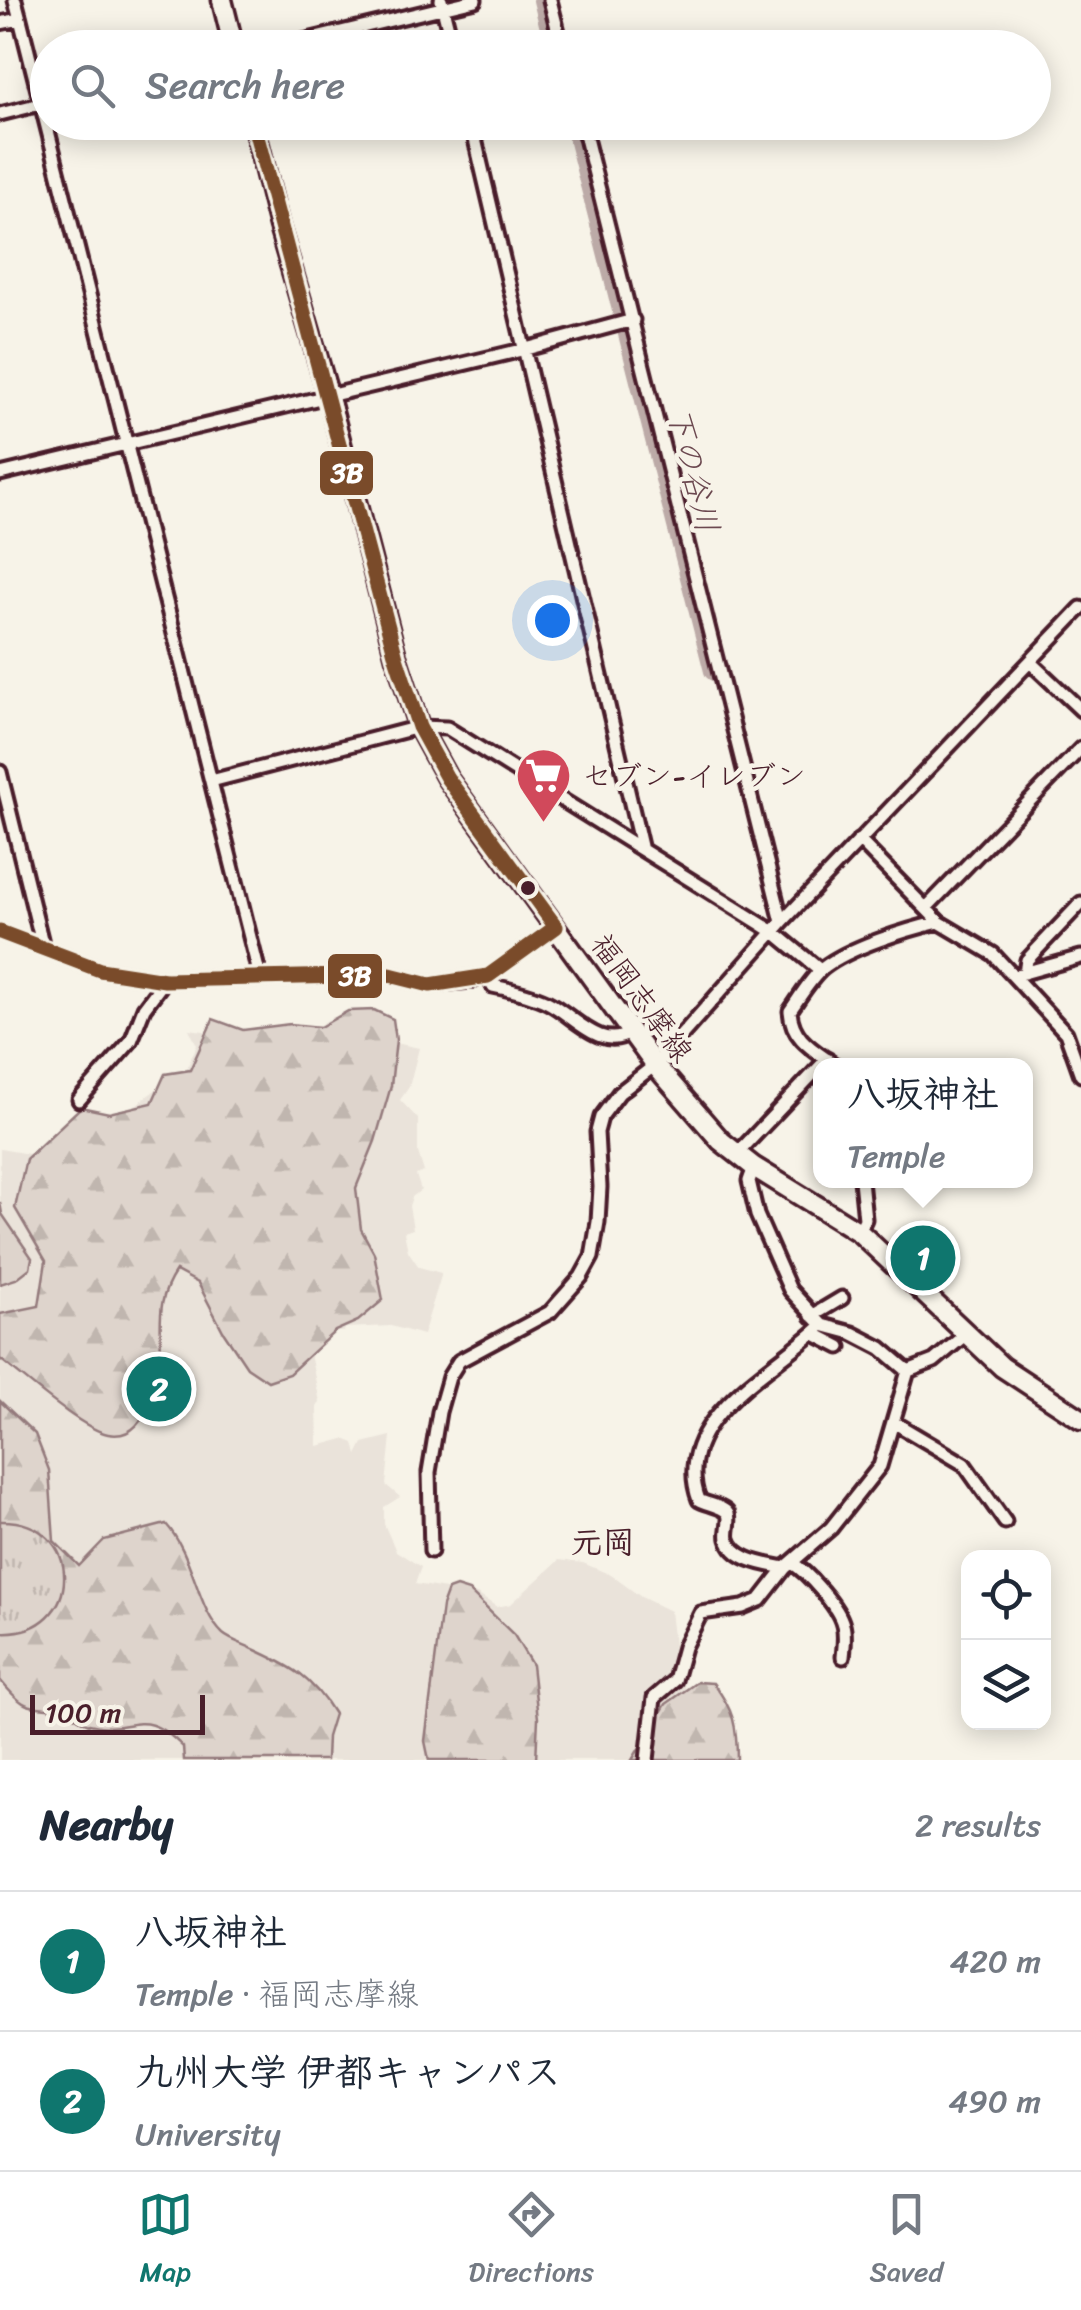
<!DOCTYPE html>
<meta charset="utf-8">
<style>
:root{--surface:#fff;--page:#f6f6f7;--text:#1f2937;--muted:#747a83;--line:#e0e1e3;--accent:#0f766e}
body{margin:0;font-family:Sriracha,"Klee One",sans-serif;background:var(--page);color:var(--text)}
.controls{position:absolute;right:30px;bottom:30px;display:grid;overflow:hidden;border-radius:20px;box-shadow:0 5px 25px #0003}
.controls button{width:90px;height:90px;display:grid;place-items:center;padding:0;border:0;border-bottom:2px solid var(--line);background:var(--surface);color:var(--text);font:50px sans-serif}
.scale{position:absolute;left:30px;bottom:25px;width:175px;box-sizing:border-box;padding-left:10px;border:5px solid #4a1f2b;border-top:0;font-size:28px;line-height:35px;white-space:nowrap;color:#4a1f2b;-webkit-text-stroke:8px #f7f3e8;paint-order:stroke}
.you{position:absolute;left:552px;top:620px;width:35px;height:35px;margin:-25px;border:8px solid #fff;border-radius:50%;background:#1a73e8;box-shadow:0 0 0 15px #1a73e833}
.badge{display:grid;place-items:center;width:65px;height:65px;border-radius:50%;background:var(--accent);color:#fff;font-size:32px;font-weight:700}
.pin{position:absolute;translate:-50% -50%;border:5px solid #fff;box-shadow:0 2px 10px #0006}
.popup{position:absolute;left:813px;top:1058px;width:220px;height:130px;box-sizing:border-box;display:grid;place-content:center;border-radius:20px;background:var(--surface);filter:drop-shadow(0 2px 8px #0005);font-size:32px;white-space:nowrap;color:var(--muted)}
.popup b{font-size:38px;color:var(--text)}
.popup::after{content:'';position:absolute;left:50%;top:100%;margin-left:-20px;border:20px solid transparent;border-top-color:var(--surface)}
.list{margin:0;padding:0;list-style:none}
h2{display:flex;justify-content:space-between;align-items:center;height:130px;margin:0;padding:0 40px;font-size:42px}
h2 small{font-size:32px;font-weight:400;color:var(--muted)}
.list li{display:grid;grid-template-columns:65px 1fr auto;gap:30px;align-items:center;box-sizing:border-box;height:140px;padding:0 40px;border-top:2px solid var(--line)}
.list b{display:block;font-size:38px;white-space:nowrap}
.list p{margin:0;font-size:32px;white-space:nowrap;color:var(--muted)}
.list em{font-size:32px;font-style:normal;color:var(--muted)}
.icon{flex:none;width:55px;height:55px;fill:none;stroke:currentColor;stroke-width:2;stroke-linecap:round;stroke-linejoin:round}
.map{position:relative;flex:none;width:1081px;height:1760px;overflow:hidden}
.search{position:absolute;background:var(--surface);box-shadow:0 5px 25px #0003;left:30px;right:30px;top:30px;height:110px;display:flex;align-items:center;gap:25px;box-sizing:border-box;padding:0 35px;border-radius:55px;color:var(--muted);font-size:38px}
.sheet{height:410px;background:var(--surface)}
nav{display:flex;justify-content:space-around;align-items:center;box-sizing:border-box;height:140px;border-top:2px solid var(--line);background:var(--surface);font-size:28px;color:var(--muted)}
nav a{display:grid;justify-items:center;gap:5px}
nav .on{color:var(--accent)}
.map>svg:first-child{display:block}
</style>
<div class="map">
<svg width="1081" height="1760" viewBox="0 0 1081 1760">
<defs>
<pattern id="forest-firs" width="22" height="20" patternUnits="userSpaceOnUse" patternTransform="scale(2.5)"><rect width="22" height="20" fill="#ded4cc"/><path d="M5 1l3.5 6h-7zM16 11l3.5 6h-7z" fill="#c0b6af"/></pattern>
<pattern id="park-tufts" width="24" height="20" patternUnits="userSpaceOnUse" patternTransform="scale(2.5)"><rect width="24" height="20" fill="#ded4cc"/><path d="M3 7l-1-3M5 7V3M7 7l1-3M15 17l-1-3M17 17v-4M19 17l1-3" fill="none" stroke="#c0b6af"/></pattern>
</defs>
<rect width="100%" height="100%" fill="#f7f3e8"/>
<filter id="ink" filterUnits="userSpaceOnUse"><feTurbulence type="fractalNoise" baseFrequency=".01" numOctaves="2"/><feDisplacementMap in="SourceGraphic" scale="20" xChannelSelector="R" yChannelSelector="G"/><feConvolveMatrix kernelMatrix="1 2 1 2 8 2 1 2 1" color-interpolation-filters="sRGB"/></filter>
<g filter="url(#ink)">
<path fill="#eae3da" d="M333 1017 339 1019 335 1030 419 1048 409 1087 400 1100 418 1119V1152L424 1172 416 1175 421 1190 412 1197 409 1206 413 1229 404 1232 408 1251 419 1267 441 1273V1276L423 1335 391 1326 345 1328 344 1332 313 1330 311 1359 320 1402 317 1407 318 1446 344 1439 354 1443 357 1455 363 1443 391 1436 386 1485 400 1497 384 1507V1524L396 1551 421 1567 415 1584 477 1594 497 1607 511 1604 559 1560 583 1563 611 1575 641 1597 670 1611 674 1645 689 1703 675 1760H0V1149L29 1154 27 1204 72 1123 74 1113 96 1127 110 1125 172 1077 185 1072 197 1045 189 1029 306 1045 318 1026Z"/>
<path fill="url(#forest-firs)" stroke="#947a7c" stroke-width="2.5" d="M374 1010 393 1019 396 1040 391 1086 375 1141 356 1188 361 1229 374 1253 383 1300 358 1321 335 1331 289 1374 268 1381 247 1367 223 1331 198 1283 176 1271C154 1304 163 1324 160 1361 159 1373 154 1386 150 1398 145 1418 133 1439 108 1434 80 1428 25 1378 0 1359V1314L39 1306 46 1261 15 1208 26 1159 81 1107 109 1113 152 1103 165 1074 190 1070 213 1019 243 1030 290 1024 320 1027 348 1011Z
M0 1401 35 1434 49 1470 54 1541 79 1566 104 1540 166 1524C194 1555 197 1610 223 1634 230 1640 243 1644 251 1648 291 1666 311 1676 334 1714L327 1737 326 1760H184L183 1747C140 1703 134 1736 89 1724 82 1722 75 1716 68 1713 29 1700 32 1719 0 1680Z
M456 1587 469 1591 514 1635 532 1665 538 1718 536 1760H429L425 1741 442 1606 448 1590Z
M697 1682 713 1683C734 1710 737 1726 737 1760H632L666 1704Z"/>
<path fill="url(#park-tufts)" stroke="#947a7c" stroke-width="2.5" d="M0 1521C86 1519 85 1637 0 1632Z"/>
<path fill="#ded4cc" stroke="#947a7c" stroke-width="2.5" d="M0 1202 2 1214 32 1258 30 1268 16 1279 0 1284Z"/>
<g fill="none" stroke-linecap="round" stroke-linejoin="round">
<path stroke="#bcaaa7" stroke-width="20" d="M543 0 555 48
M574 122 714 671"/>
<defs>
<path id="minor" d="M441 0 453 48
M550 0 562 48
M20 19 260 977
M0 23 20 19 15 0
M274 48 475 0
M0 114 48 102
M471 122 641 846
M582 122 782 922
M0 474 526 349 633 320
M1030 662 1081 710
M0 772 43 947
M211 781 419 727 447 728 774 932 820 970
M859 840 939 922
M927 907 1081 748
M0 932 100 970 165 980 390 975 430 985 471 981 488 976 556 927
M1025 973 1027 960 1081 903
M1020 974 1081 957
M488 976 493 986C512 990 530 994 547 1002 574 1015 601 1053 631 1032
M836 1066C814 1050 792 1040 790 1011 800 997 810 979 823 968 850 947 906 930 939 922L993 954 1066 1033 1081 1075
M79 1100 131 1041 144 1008 165 980
M736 1155 827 1059
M754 1167 749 1181 757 1215 790 1290 822 1325 852 1333 881 1348 908 1371 934 1361 966 1334
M859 1232 865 1219 861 1180
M812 1316 842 1298
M813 1333 840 1347
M895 1423 964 1464 1005 1522
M431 1551 429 1472 439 1412 449 1377 459 1361 550 1312 581 1277 592 1257 598 1222 600 1187 597 1132 601 1117 619 1093 655 1065 782 922 1081 608
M792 1563C807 1572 839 1607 843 1625 846 1635 844 1646 843 1657
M785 1568C767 1564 734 1561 728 1539 726 1532 731 1520 728 1514 725 1507 706 1504 699 1500 669 1420 776 1370 822 1325
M647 1760 654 1698 675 1680 684 1647 701 1613 743 1607 760 1600 785 1568 831 1528 880 1466 908 1371"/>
<path id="primary" d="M222 0 234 48
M253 122 279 226 328 394 396 657 419 727 447 778 655 1065 721 1141 754 1167 859 1232 1002 1367 1081 1419"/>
</defs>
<use href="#minor" stroke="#4a1f2b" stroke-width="19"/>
<use href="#primary" stroke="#4a1f2b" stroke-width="25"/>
<use href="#minor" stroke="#f7f3e8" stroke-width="11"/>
<use href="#primary" stroke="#f7f3e8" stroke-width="18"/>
<defs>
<path id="bus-1" d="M0 932 100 970 165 980 390 975 430 985 488 976 556 927 447 778 419 727 396 657 253 122"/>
</defs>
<use href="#bus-1" stroke="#f7f3e8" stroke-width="22"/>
<use href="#bus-1" stroke="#7a4b2a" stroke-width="15"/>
</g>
</g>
<defs>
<symbol id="supermarket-pin" viewBox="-11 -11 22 30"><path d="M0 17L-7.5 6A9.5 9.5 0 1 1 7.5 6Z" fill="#d1495b" stroke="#f7f3e8"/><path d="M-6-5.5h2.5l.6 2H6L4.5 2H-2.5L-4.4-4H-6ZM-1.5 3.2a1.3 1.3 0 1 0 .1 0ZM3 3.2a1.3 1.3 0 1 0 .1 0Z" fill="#fff"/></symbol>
</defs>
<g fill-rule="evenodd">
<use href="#supermarket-pin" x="512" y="744" width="63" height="86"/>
</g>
<circle fill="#4a1f2b" stroke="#f7f3e8" stroke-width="4" cx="528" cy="888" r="9"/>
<g text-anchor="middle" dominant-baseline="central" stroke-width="9" stroke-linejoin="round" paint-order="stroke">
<g font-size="30" fill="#4a1f2b" stroke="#f7f3e8" text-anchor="start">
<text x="582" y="776">セブン-イレブン</text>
</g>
<g font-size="30" fill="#4a1f2b" stroke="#f7f3e8">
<text transform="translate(642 998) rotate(54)">福岡志摩線</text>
</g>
<g font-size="32" font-style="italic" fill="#6c4950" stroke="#f7f3e8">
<text transform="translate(693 470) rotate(76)">下の谷川</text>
</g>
<g font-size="32" font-weight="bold" fill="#4a1f2b" stroke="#f7f3e8">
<text x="603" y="1542">元岡</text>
</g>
</g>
<g stroke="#f7f3e8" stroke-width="4">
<rect x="318" y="449" width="57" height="48" rx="10" fill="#7a4b2a"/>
<rect x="326" y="952" width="58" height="48" rx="10" fill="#7a4b2a"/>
</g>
<g font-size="28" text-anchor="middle" font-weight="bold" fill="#fff">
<text x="347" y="482">3B</text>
<text x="355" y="985">3B</text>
</g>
</svg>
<div class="controls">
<button><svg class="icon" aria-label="locate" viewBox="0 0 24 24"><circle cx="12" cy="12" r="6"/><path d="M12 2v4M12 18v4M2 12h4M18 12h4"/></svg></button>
<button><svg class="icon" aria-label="layers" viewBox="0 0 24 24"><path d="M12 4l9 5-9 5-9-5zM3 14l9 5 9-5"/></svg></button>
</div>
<div class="scale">100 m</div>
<div class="you"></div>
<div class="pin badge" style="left:923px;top:1258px">1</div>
<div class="popup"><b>八坂神社</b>Temple</div>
<div class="pin badge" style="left:159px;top:1389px">2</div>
<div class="search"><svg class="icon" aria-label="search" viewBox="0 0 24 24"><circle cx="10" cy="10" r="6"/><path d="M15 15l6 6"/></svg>Search here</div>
</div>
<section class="sheet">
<h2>Nearby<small>2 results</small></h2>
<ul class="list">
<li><span class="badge">1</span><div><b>八坂神社</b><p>Temple · 福岡志摩線</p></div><em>420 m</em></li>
<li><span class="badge">2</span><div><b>九州大学 伊都キャンパス</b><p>University</p></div><em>490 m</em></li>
</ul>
</section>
<nav>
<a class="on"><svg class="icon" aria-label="map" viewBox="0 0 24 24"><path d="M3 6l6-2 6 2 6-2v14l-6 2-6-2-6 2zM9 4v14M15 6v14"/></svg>Map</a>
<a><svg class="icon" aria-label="directions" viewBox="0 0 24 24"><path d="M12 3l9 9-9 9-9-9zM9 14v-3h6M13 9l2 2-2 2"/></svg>Directions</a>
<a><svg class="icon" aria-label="saved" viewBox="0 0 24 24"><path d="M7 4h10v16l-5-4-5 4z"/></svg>Saved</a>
</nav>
